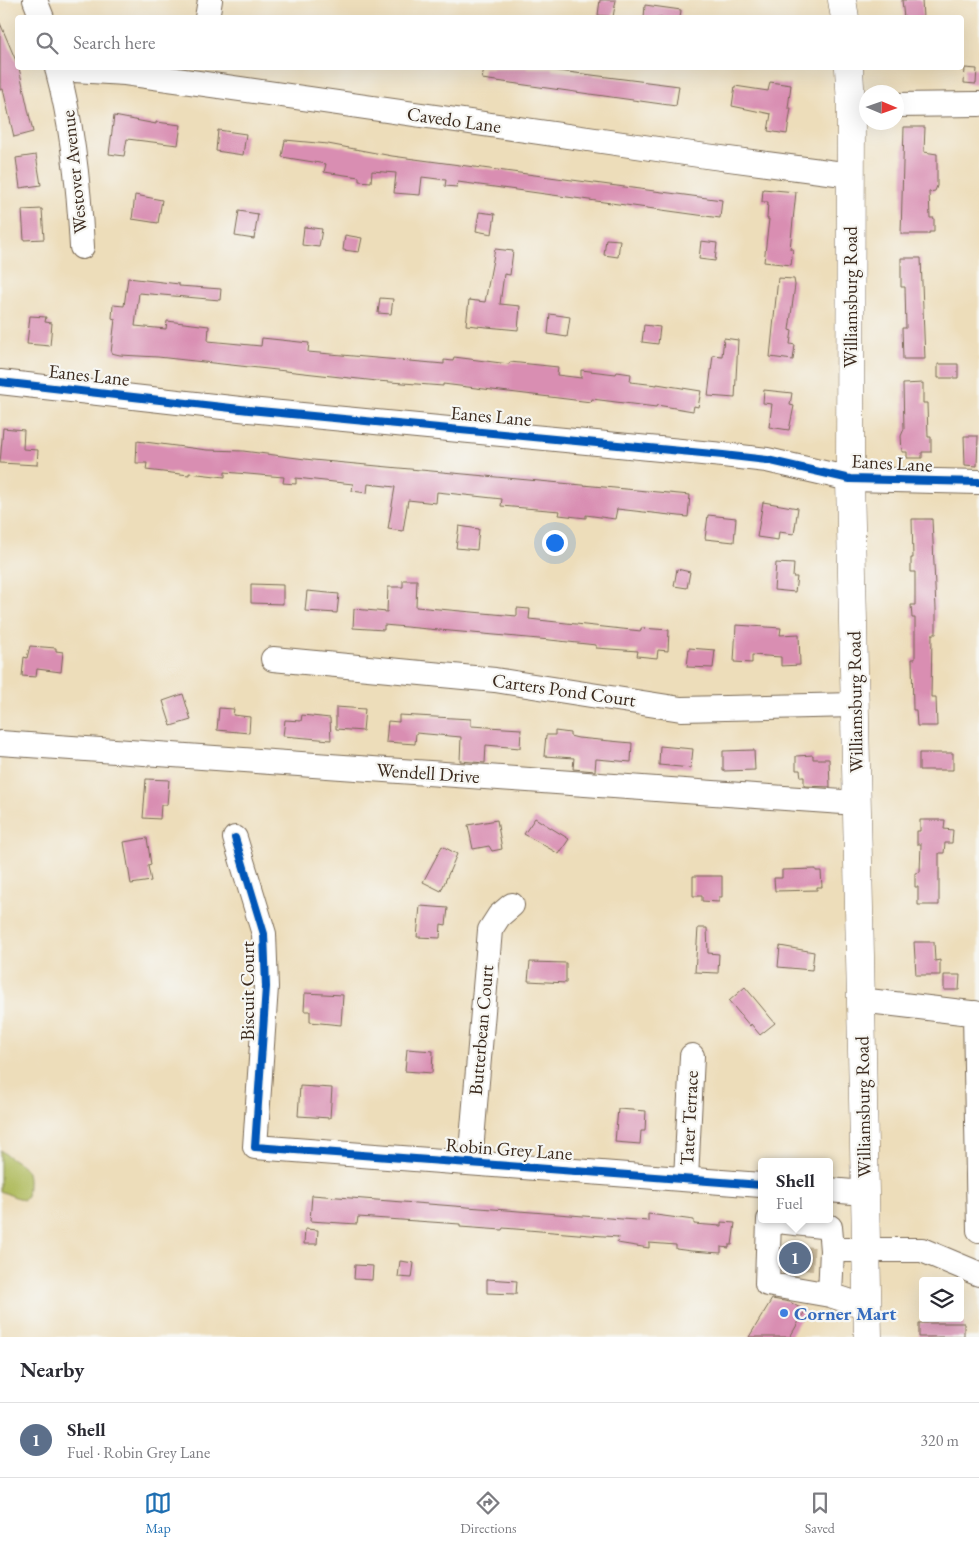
<!DOCTYPE html>
<meta charset="utf-8">
<style>
:root{--surface:#fff;--page:#f7f7f7;--text:#2b2b33;--muted:#7c7c81;--line:#e1e1e2;--accent:#1f6fb2}
body{margin:0;font-family:"EB Garamond",serif;background:var(--page);color:var(--text)}
.controls{position:absolute;right:15px;bottom:15px;display:grid;overflow:hidden;border-radius:5px;box-shadow:0 5px 20px #0002}
.controls button{width:45px;height:45px;display:grid;place-items:center;padding:0;border:0;border-bottom:1px solid var(--line);background:var(--surface);color:var(--text);font:25px sans-serif}
.compass{position:absolute;left:859px;top:85px;width:45px;height:45px;border-radius:50%;background:var(--surface);box-shadow:0 5px 20px #0002;rotate:92deg}
.you{position:absolute;left:554px;top:542px;width:18px;height:18px;margin:-12px;border:4px solid #fff;border-radius:50%;background:#1a73e8;box-shadow:0 0 0 8px #1a73e833}
.badge{display:grid;place-items:center;width:32px;height:32px;border-radius:50%;background:var(--accent);color:#fff;font-size:16px;font-weight:700}
.pin{position:absolute;translate:-50% -50%;border:2px solid #fff;box-shadow:0 1px 5px #0006}
.popup{position:absolute;left:758px;top:1158px;width:75px;height:65px;box-sizing:border-box;display:grid;place-content:center;border-radius:5px;background:var(--surface);filter:drop-shadow(0 1px 4px #0005);font-size:16px;white-space:nowrap;color:var(--muted)}
.popup b{font-size:19px;color:var(--text)}
.popup::after{content:'';position:absolute;left:50%;top:100%;margin-left:-10px;border:10px solid transparent;border-top-color:var(--surface)}
.list{margin:0;padding:0;list-style:none}
h2{display:flex;justify-content:space-between;align-items:center;height:65px;margin:0;padding:0 20px;font-size:21px}
h2 small{font-size:16px;font-weight:400;color:var(--muted)}
.list li{display:grid;grid-template-columns:32px 1fr auto;gap:15px;align-items:center;box-sizing:border-box;height:75px;padding:0 20px;border-top:1px solid var(--line)}
.list b{display:block;font-size:19px;white-space:nowrap}
.list p{margin:0;font-size:16px;white-space:nowrap;color:var(--muted)}
.list em{font-size:16px;font-style:normal;color:var(--muted)}
.icon{flex:none;width:28px;height:28px;fill:none;stroke:currentColor;stroke-width:2;stroke-linecap:round;stroke-linejoin:round}
.map{position:relative;flex:none;width:979px;height:1337px;overflow:hidden}
.search{position:absolute;background:var(--surface);box-shadow:0 5px 20px #0002;left:15px;right:15px;top:15px;height:55px;display:flex;align-items:center;gap:12px;box-sizing:border-box;padding:0 18px;border-radius:5px;color:var(--muted);font-size:19px}
.sheet{height:140px;background:var(--surface)}
nav{display:flex;justify-content:space-around;align-items:center;box-sizing:border-box;height:70px;border-top:1px solid var(--line);background:var(--surface);font-size:14px;color:var(--muted)}
nav a{display:grid;justify-items:center;gap:2px}
nav .on{color:var(--accent)}
.map>svg:first-child{display:block}
</style>
<div class="map">
<svg width="979" height="1337" viewBox="0 0 979 1337">
<rect width="100%" height="100%" fill="#f6f6f2"/>
<filter id="ink" filterUnits="userSpaceOnUse"><feTurbulence type="fractalNoise" baseFrequency=".02" numOctaves="2"/><feDisplacementMap in="SourceGraphic" scale="10" xChannelSelector="R" yChannelSelector="G"/><feConvolveMatrix kernelMatrix="1 2 1 2 8 2 1 2 1" color-interpolation-filters="sRGB"/></filter>
<filter id="wash" filterUnits="userSpaceOnUse"><feTurbulence type="fractalNoise" baseFrequency=".0096" numOctaves="4" result="noise"/><feDisplacementMap in="SourceGraphic" scale="20" xChannelSelector="R" yChannelSelector="G"/><feGaussianBlur stdDeviation="1.12" result="paint"/><feColorMatrix in="noise" values="0 0 0 0 0 0 0 0 0 0 0 0 0 0 0 0 0 1.4 0 .05"/><feComposite in="paint" operator="in"/></filter>
<g filter="url(#wash)">
<rect width="100%" height="100%" fill="#edddba"/>
<path fill="#b0bc5e" stroke="#76733e" d="M0 1150C25 1170 31 1162 27 1197L23 1200 0 1191Z"/>
<g id="blocks">
<path fill="#d98eb2" d="M600 0H616L613 17 598 15Z
M902 0H922L923 18H904Z
M645 5 681 10 680 18H644Z
M0 23 19 68 33 132 14 137 3 89 0 90Z
M484 68H552V70L679 86 676 106 482 79Z
M965 68 977 69 976 84 964 83Z
M770 82 791 85 788 108H791L787 134 768 131 771 114 732 106 735 86 768 91Z
M114 116 156 124V122L181 125 178 145 127 139 124 156 109 154Z
M904 127H925L924 152 937 154V186L935 191 929 192 930 218H934V232H929V234H901Z
M218 130 246 134 243 155 216 151Z
M285 140 328 144 392 156 722 200 720 218 458 182 457 187 445 186 446 180 422 177 420 195 394 193 396 173 372 171 371 182 359 181V177L324 172 326 164 282 157Z
M36 155 41 185 20 188 16 158Z
M763 189 796 192 790 249H793L791 265 764 262 769 219H767L768 202H762Z
M135 195 162 200 158 223 132 219Z
M42 209 44 239 24 240 22 210Z
M239 211 258 214 254 239 235 236Z
M479 212 495 214 492 234 476 231Z
M304 227 322 229 319 247 302 245Z
M345 235 362 238 359 252 343 250Z
M606 239 620 240 618 257 604 255Z
M701 241 717 243 715 261 699 259Z
M495 249 513 251 510 275 504 274 500 304 520 306 518 330 466 325 469 300 485 302Z
M901 258H921L925 359H903L902 328H906L905 287H901Z
M128 278 179 284V286L221 289 220 300 139 293 135 326 166 329 167 321 209 326 208 341 261 346 262 338 309 343 308 352 444 364V360L453 361 454 357 509 364 510 362 558 367 557 375 581 378V370L616 374 617 372 631 374 630 382 657 385V384L701 391 698 407 694 406 693 411 657 405 656 407 592 399 591 402 443 384V386L377 381 158 357 120 355 111 353 115 319 112 318 113 305 124 306Z
M778 278 794 279 795 285 789 330 792 331 790 344 795 345 793 360 770 357Z
M380 298 393 299 391 314 378 313Z
M550 314 570 317 567 337 548 334Z
M30 316 46 317 45 322 52 323 50 346 27 344Z
M644 325 660 327 658 344 642 342Z
M724 338 738 340 735 398 708 396 713 355 722 356Z
M938 364H958V378H938Z
M923 383V403H927L928 437H931V452H922V458H907V452H902L901 436 904 429 903 384Z
M764 390 792 393 790 405 794 406 789 430 769 427 772 404 763 403Z
M3 428 24 430 23 449 38 450 37 465 0 463Z
M964 436H978L977 466 965 465Z
M137 441 207 450 243 451 313 460 690 495 688 517 617 509 615 519 586 515V518L559 515 560 511 501 506 502 499 437 492 436 503 408 500 403 531 388 529 395 487 368 484 367 493 352 491 353 484 296 478V484L283 483 284 477 271 476 225 472V477L189 473V475L146 470 147 463H136Z
M763 502 798 508 794 534 779 532 778 540 757 537Z
M708 515 736 518 734 542 705 539Z
M912 519H932L936 609V634H932L931 697H936L937 726H917L916 710H913L912 659H915V618H912L911 605H915V572H911V558H913Z
M459 526 479 529 477 550 456 548Z
M776 563 794 564 793 577H797L795 592 774 590Z
M677 569 690 572 687 588 674 586Z
M403 580H417L416 607 517 616V608L530 609 529 619 641 631V628L669 630 668 651 658 650 657 658 637 656 638 651 596 648V645L550 640 384 625V630L353 628 354 609 387 612 388 587H403Z
M251 584 283 585V604L251 603Z
M307 591 339 594 337 613 305 611Z
M736 625 781 628 780 635 799 634 800 665 781 666V657L752 655V663L734 662Z
M30 646 56 648V651L63 652 61 672 37 669 36 677 22 676 24 657 27 658Z
M689 648 715 650 713 668 687 667Z
M183 694 191 720 171 726 163 701Z
M336 707 365 709 363 731 336 729Z
M219 708 234 709 233 715 250 717 249 733 217 730Z
M302 715 330 718 331 740 283 736 285 720 301 721Z
M399 715 471 719V726L521 729 520 748 486 745 485 763 460 761 461 737 416 733 415 744 386 742 388 721 399 722Z
M555 731 570 733V736L578 738 632 743 631 762 596 759 595 771 573 769 574 758 544 756 546 735H555Z
M660 746 693 749 691 768 659 765Z
M754 750 755 770 723 771V751Z
M919 753H953V770H919Z
M813 755V759H829L830 787 804 786V777H801L800 770H796V756Z
M146 779 169 780 167 805H161L160 819 143 818Z
M535 818 569 839 559 854 524 834Z
M497 820 502 849 492 851 489 846 473 849 468 825Z
M920 820H945L944 829 953 830 952 843H945L944 853H939V905H918V887H915V873L920 872 921 844H917V831H920Z
M147 838 151 865 148 866 151 881 131 884 124 842Z
M442 846 457 854 441 891 423 882Z
M816 869V871H821L822 887H817V890L775 891 774 878H782V870Z
M693 876H722V897H719V902L702 901V896H693Z
M420 906 448 908 446 925 441 924 440 938 417 937Z
M698 928H707L708 953 719 954 718 973 695 972Z
M914 942H934L935 961 940 960V975H916Z
M780 946 814 952 812 970 778 967Z
M530 962 566 963V983L528 981Z
M944 975H960L959 990H944Z
M745 987 775 1023 760 1035 751 1024 750 1026 729 1001Z
M305 993 343 995 341 1025 310 1022V1011H304Z
M407 1049 433 1051 432 1073 405 1071Z
M300 1086 332 1088 330 1118 298 1116Z
M618 1109 646 1111 645 1131H641L640 1144 615 1142Z
M312 1195 648 1221V1214L694 1220V1224L721 1226V1222L735 1223 732 1245H729V1248L721 1247V1253L691 1251 676 1249V1245L649 1243V1248L617 1243 618 1237 590 1235 503 1228 502 1230 460 1227V1224L358 1217 357 1224 310 1221Z
M305 1229 318 1230 317 1244H304Z
M400 1261 414 1263 412 1278 398 1277Z
M355 1265 373 1266 372 1280 354 1279Z
M487 1279 517 1281 516 1294 487 1293Z
M772 1299 790 1302 805 1311 790 1337H749Z
M919 1323H964V1337H919Z"/>
</g>
</g>
<g filter="url(#ink)">
<use href="#blocks" fill-opacity="0" stroke="#796955" stroke-width="1"/>
<g fill="none" stroke-linecap="round" stroke-linejoin="round">
<path stroke="#c9b99b" stroke-width="24" stroke-dasharray="24 12" stroke-linecap="butt" d="M801 1270 803 1242"/>
<defs>
<path id="minor" d="M35 0 42 18
M207 18 210 0
M57 68C73 127 79 186 82 247
M57 69 125 73 198 83 706 156 851 175
M896 105 979 104
M0 382 249 410 723 455 767 460 850 479 979 482
M273 659 495 680 681 709 855 705
M0 743 857 803
M235 838 264 934 266 987 255 1147 761 1185
M860 1000 979 1014
M975 1013 979 1230
M470 1163 490 930 499 916 512 905
M686 1179 692 1056
M829 1190 864 1193
M832 1250 830 1295 767 1284 769 1220 830 1227 832 1250H922L979 1274
M830 1295 867 1307"/>
<path id="major" d="M842 0 845 18
M849 68 851 106 850 479 868 1337"/>
</defs>
<use href="#minor" stroke="#796955" stroke-width="26"/>
<use href="#major" stroke="#796955" stroke-width="29"/>
<use href="#minor" stroke="#fff" stroke-width="24"/>
<use href="#major" stroke="#fff" stroke-width="28"/>
<defs>
<path id="cycleway" d="M0 382 249 410 723 455 767 460 850 479 979 482
M235 838 264 934 266 987 255 1147 761 1185"/>
</defs>
<use href="#cycleway" stroke="#f6f6f2" stroke-width="11"/>
<use href="#cycleway" stroke="#0057b8" stroke-width="8"/>
</g>
</g>
<circle fill="#3f7fe0" stroke="#f6f6f2" stroke-width="2" cx="784" cy="1313" r="5"/>
<g text-anchor="middle" dominant-baseline="central" stroke-width="4.5" stroke-linejoin="round" paint-order="stroke">
<g font-size="19" fill="#3b2a1e" stroke="#f6f6f2">
<text transform="translate(454 120) rotate(8)">Cavedo Lane</text>
<text transform="translate(74 172) rotate(-96)">Westover Avenue</text>
<text transform="translate(850 297) rotate(-90)">Williamsburg Road</text>
<text transform="translate(89 375) rotate(6)">Eanes Lane</text>
<text transform="translate(491 416) rotate(5)">Eanes Lane</text>
<text transform="translate(892 463) rotate(3)">Eanes Lane</text>
<text transform="translate(564 690) rotate(8)">Carters Pond Court</text>
<text transform="translate(855 702) rotate(-91)">Williamsburg Road</text>
<text transform="translate(428 773) rotate(4)">Wendell Drive</text>
<text transform="translate(247 991) rotate(-90)">Biscuit Court</text>
<text transform="translate(481 1030) rotate(-85)">Butterbean Court</text>
<text transform="translate(863 1107) rotate(-91)">Williamsburg Road</text>
<text transform="translate(689 1118) rotate(-87)">Tater Terrace</text>
<text transform="translate(509 1149) rotate(4)">Robin Grey Lane</text>
</g>
<g font-size="19" font-weight="bold" fill="#366cbe" stroke="#f6f6f2" text-anchor="start">
<text x="794" y="1313">Corner Mart</text>
</g>
</g>
</svg>
<div class="controls">
<button><svg class="icon" aria-label="layers" viewBox="0 0 24 24"><path d="M12 4l9 5-9 5-9-5zM3 14l9 5 9-5"/></svg></button>
</div>
<svg class="compass" viewBox="-18 -18 36 36"><path d="M0-13l5 13h-10z" fill="#e53935"/><path d="M0 13l5-13h-10z" fill="#7c7c81"/></svg>
<div class="you"></div>
<div class="pin badge" style="left:795px;top:1258px;background:#5c6f8a">1</div>
<div class="popup"><b>Shell</b>Fuel</div>
<div class="search"><svg class="icon" aria-label="search" viewBox="0 0 24 24"><circle cx="10" cy="10" r="6"/><path d="M15 15l6 6"/></svg>Search here</div>
</div>
<section class="sheet">
<h2>Nearby<small></small></h2>
<ul class="list">
<li><span class="badge" style="background:#5c6f8a">1</span><div><b>Shell</b><p>Fuel · Robin Grey Lane</p></div><em>320 m</em></li>
</ul>
</section>
<nav>
<a class="on"><svg class="icon" aria-label="map" viewBox="0 0 24 24"><path d="M3 6l6-2 6 2 6-2v14l-6 2-6-2-6 2zM9 4v14M15 6v14"/></svg>Map</a>
<a><svg class="icon" aria-label="directions" viewBox="0 0 24 24"><path d="M12 3l9 9-9 9-9-9zM9 14v-3h6M13 9l2 2-2 2"/></svg>Directions</a>
<a><svg class="icon" aria-label="saved" viewBox="0 0 24 24"><path d="M7 4h10v16l-5-4-5 4z"/></svg>Saved</a>
</nav>
